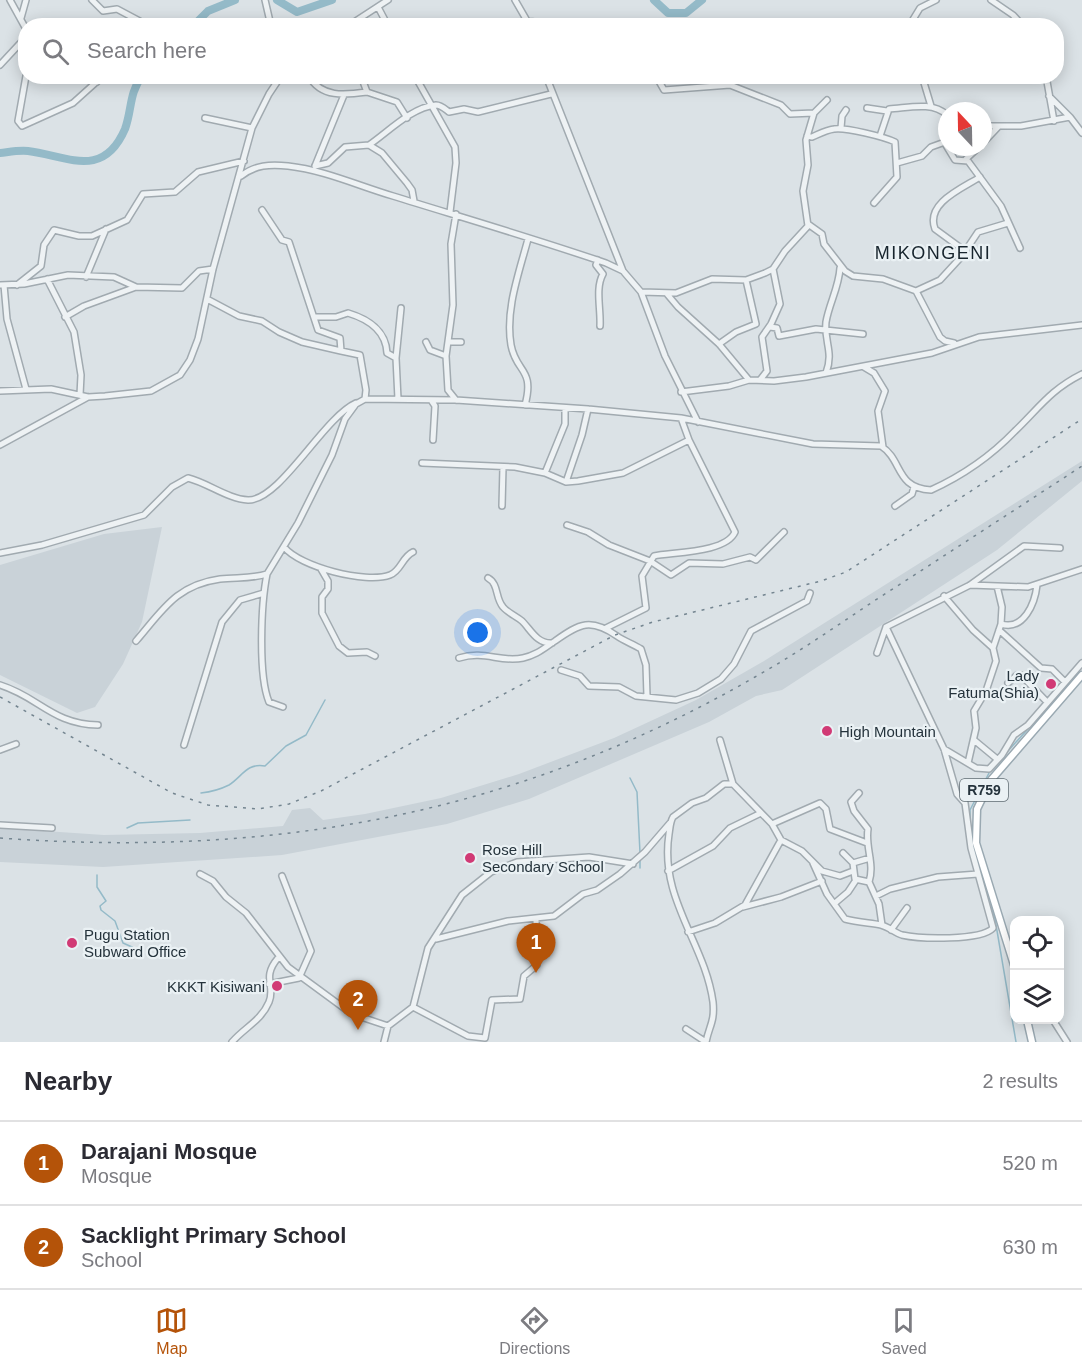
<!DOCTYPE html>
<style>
:root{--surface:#fff;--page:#f7f7f7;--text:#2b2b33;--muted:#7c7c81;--line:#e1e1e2;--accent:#b45309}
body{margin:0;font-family:Helvetica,sans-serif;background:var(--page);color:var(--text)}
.controls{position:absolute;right:18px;bottom:18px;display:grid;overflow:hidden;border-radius:12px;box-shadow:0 3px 15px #0003}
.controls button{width:54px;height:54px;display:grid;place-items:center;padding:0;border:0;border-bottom:2px solid var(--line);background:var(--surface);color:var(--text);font:30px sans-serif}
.compass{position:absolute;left:938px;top:102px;width:54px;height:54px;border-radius:50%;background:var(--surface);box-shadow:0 3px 15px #0003;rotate:338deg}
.you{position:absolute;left:478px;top:633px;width:21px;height:21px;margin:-15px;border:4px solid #fff;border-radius:50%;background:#1a73e8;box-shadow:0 0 0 9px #1a73e833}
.badge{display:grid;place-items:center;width:39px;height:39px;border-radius:50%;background:var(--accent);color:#fff;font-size:20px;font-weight:700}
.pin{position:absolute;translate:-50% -50px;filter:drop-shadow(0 2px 3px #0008)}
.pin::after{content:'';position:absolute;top:32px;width:21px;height:18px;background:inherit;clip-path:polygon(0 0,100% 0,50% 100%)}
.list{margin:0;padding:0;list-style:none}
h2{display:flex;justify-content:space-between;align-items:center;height:78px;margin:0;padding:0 24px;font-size:26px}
h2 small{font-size:20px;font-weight:400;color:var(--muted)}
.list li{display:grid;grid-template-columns:39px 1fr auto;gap:18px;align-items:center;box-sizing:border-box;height:84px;padding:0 24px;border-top:2px solid var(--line)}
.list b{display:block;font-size:22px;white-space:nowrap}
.list p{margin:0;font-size:20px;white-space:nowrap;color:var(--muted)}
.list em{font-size:20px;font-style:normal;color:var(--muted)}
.icon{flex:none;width:33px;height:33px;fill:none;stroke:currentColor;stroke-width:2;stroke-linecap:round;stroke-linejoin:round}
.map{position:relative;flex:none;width:1082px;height:1042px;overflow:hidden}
.search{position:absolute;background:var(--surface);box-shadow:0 3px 15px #0003;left:18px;right:18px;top:18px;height:66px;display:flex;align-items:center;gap:15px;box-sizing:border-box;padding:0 21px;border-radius:24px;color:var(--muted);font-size:22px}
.sheet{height:246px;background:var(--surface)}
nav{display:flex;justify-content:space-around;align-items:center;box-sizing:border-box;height:84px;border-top:2px solid var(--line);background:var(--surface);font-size:16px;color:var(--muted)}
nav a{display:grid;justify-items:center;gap:3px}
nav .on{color:var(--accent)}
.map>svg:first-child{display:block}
</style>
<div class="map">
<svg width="1082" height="1042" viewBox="0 0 1082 1042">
<rect width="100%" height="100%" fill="#dbe2e6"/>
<path fill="#c9d2d8" d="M1082 461V481L997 550 782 690 756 696 709 722 529 799 447 824 282 855 103 867 0 862V828L104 835 200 833 283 826 292 810 310 808 323 820 365 814 441 798 519 774 614 738 696 700 764 661Z
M162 527 142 622 123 664 95 707 77 713 0 675V565L104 534Z"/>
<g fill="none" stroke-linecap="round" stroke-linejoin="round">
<path stroke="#94bac8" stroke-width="1.5" d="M1007 752 1028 729
M630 778 637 792 640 853
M201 793C210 792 221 789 229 785 243 776 246 763 265 766L286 746 306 735 325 700
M970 825V810L990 771
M127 828 138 823 190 820
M640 858V868
M97 875V887L106 901 100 906 101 910 115 921 123 943 132 947
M984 887 995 919 1016 1042"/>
<path stroke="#94bac8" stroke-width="8" d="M277 0 297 12 332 0
M654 0 668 13H686L702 0
M193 26 208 11 235 0
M0 153C9 152 19 150 28 151 67 156 103 180 125 129 132 110 129 93 142 76"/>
<defs>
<path id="minor" d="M10 0 26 29
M92 0 103 11 117 9 147 25
M265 0 271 26
M515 0 530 26
M991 0 1013 15 1023 26
M378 7 388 26
M21 18 26 0
M527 21 563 26
M348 26 388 0
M909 26 920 8 936 0
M0 65 26 37
M26 76 18 121 22 126 73 103 103 76
M90 76 97 82
M309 76C321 98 345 95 367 92
M361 76 367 92 397 102 407 118
M415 76 455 147 456 163 450 212
M546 76 623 271
M656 76 664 90 730 85 781 105 790 114 814 113
M922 76 931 106
M1046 76 1054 121
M923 80 934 76
M1049 96 1070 117
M867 108 887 111
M205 118 252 128
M983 126H1021L1070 117 1082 133
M841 128 842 116 846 110
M807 136 812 137C819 134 826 130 834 129 845 127 885 137 895 142L897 177 874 203
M880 136 889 109C908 108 932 101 947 115
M944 142 955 160 968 161 1001 206 1020 248
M983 143 998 127
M369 145C388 132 412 107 436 105 441 105 445 109 449 112L464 109 478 112 551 94
M966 159 979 147
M897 163 922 156 931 147 945 142
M315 166 328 163 345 147 369 145 382 153 407 183 412 190 414 201
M315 166 344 95
M241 176C255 165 270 164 288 166 324 170 359 186 393 196 464 218 536 239 606 263L623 271 641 292 665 356 698 422
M262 210 282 240 289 242 318 330 340 338 341 351 360 355 366 390 365 399
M808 224 822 234 824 244 845 271 853 276 883 279 916 291 940 280 962 256 978 232 1008 223
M965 251 935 229C925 203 963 188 980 177
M598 260 596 265 603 274C595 288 601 309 600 326
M86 277 106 229
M47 279 74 332 81 375 80 395
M0 285 24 284 68 275 114 277 136 287 182 288 199 271 213 269
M4 285 7 319 26 389
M17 285 41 266 44 245 54 230 79 236H92L127 220 143 194 175 192 198 172 244 161
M916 291 940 337 945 341 954 343
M641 292 676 293 712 279 746 280 765 273 773 269 785 251 808 226 803 191 808 165 806 140 814 113 827 100
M667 294 678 307 719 344 749 380
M207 299 239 316 262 321 279 332 302 342 341 351
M65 317 84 306 136 287
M315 317H336L348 313C368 319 386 331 387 353L396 358 398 399
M770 327 777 328 779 336 816 329 863 334
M426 342 430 350 446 356 448 390 456 400
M448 342H461
M719 344 736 332 756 324 746 280
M446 356 453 305 451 244 456 214
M396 358 401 308
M864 367 874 373 885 391 878 411 883 447
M826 373C834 352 824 342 826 322 829 304 839 287 840 268
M760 380 767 371 762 337 771 324 780 304 773 269
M0 391 51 389 88 397 105 396 151 391 180 375 190 360 198 339 213 269 252 128 269 94 281 76
M681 392 729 386 749 380 774 381 806 377 932 353 979 337 1082 325
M431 400 435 406 433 440
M525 405C535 368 516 373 511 345 505 310 519 273 528 239
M0 445 88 397
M422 463 515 467 545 473 566 482 578 481 623 473 689 440
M545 473 565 424V408
M566 482 582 435 588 409
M502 506 503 467
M895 506 912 494 914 487
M567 525 588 532 609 545 650 561 671 575 689 563 723 564 750 557 756 560 784 532
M284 547C300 567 366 584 390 575 401 571 402 557 413 552
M0 553 42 545 144 515 172 487 188 478C208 483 228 499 248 500 280 501 323 418 356 403
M321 569 328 581V589L322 597V613L339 646 348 653 367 652 375 656
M267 574C261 604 258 675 269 702L283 707
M488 578C499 584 495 598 503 607 508 613 516 616 522 621 531 630 537 644 552 643
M970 585 1028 587 1082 569
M944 596 973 630 993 648
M1001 624C1024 631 1035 603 1037 585
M606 628 646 608 642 576 654 556C673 552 726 553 735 532L689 440 681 418
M999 630 1041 668 1052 669 1065 682
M136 641C162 611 176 585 220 579 236 577 251 579 267 574L298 523 332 455 345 419 356 404 365 399 456 400 588 409 681 418 813 444 881 446C903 460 895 488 931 490 964 475 990 457 1015 431 1039 408 1050 390 1082 374
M877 653 886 627 970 585 1024 546 1060 548
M459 658C485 650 500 663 523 658 537 655 544 648 555 641 580 623 591 618 617 636 624 641 633 644 641 649L646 665 647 696
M561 670 580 676 589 686 619 687 636 696 676 700 698 693 721 679 734 664 751 631 807 601 810 593
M1008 683 1017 675H1021L1047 702
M0 685C39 697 52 724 98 725
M974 740 997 759
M184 745 222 622 240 600 264 593
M944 749 976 768 989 769 1002 755 1014 735 1028 725 1082 663
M0 750 16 744
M968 763 976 728 974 711 986 691 996 661 993 648 1001 624 1002 607 997 586
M733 784 772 824 781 840 802 851 822 871 840 876 853 871
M859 793 851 802 854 811 868 829C865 847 875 864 869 882
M772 824 820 803 826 809 830 829 867 843
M0 825 52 828
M843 853 853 863 870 858
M813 863 827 894 845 919C857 922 870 923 881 925 889 927 895 933 902 935 920 939 981 941 993 928L971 848 965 803 957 794 944 749 886 627
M853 863 855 879 869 882 879 904 882 925
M668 871 713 846 730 828 761 813
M200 874 213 881 226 897 246 913 288 967 352 1014 388 1026
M876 896 890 889 938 877 978 874
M835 903 848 892 856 880
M743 907 781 897 822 881
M536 919 537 965 524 976 520 999 492 1000 485 1038 468 1036 413 1007 428 948 462 895 491 872 517 862 589 857 633 864
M891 930 907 908
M688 932 715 923 745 905 781 840
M436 939 508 921 554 916 583 894 597 890 620 874 645 852 670 823
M269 984 299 978 311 951 282 876
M1053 1020 1067 1042
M686 1029 706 1042
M232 1042C245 1027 261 1021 269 1002 276 986 261 978 278 958
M384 1042 388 1026 413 1007
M706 1042C709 1026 715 1022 713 1002 705 943 659 899 669 834 670 828 670 822 673 817L692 803 706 798 724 784H733L720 740"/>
<path id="major" d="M1014 965 976 843 977 809 991 780 1082 675
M1027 1020 1032 1042"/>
</defs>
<use href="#minor" stroke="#a1aab0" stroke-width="8"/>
<use href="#major" stroke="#9aa9b2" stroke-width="9"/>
<use href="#minor" stroke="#eef2f4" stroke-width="5"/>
<use href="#major" stroke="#fff" stroke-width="6"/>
<path stroke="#748590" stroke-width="1.5" stroke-dasharray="3 6" stroke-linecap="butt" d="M0 697 172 793 208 805 258 809 289 804 321 791 615 635 653 622 821 581 846 572 1082 419
M0 838C274 858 515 815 755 677 796 654 835 627 874 601 944 556 1013 511 1082 466"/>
</g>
<g fill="#d13a75" stroke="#eaf1f4" stroke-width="2">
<circle cx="1051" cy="684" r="6"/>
<circle cx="827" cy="731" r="6"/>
<circle cx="470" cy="858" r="6"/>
<circle cx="72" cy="943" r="6"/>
<circle cx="277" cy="986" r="6"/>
</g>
<g text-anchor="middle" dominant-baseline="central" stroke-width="4.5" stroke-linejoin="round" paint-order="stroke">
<rect fill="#eaf1f4" stroke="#606c73" stroke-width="1.5" x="960" y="779" width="48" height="22" rx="4.5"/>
<g font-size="14" font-weight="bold" fill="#25333c">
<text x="984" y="790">R759</text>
</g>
<g font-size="15" fill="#25333c" stroke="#eaf1f4" text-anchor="start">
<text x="1039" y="675" text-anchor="end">Lady<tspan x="1039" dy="17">Fatuma(Shia)</tspan></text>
<text x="839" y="731">High Mountain</text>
<text x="482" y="849">Rose Hill<tspan x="482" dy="17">Secondary School</tspan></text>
<text x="84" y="934">Pugu Station<tspan x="84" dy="17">Subward Office</tspan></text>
<text x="265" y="986" text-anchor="end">KKKT Kisiwani</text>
</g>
<g font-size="18" letter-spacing="1.5" fill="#17242d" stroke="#eaf1f4">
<text x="933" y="253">MIKONGENI</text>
</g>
</g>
</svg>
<div class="controls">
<button><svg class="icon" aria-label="locate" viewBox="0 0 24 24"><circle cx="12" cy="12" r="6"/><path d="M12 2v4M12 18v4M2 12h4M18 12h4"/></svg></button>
<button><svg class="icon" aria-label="layers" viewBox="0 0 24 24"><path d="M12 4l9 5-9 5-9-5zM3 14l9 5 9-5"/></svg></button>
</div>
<svg class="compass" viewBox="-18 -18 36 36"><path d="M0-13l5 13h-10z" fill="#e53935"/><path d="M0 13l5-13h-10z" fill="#7c7c81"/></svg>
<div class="you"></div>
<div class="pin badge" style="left:536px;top:973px">1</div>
<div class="pin badge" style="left:358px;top:1030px">2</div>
<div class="search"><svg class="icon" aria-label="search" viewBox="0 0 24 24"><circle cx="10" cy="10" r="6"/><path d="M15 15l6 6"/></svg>Search here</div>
</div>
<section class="sheet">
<h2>Nearby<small>2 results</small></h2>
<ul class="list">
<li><span class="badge">1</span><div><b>Darajani Mosque</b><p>Mosque</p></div><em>520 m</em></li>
<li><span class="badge">2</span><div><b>Sacklight Primary School</b><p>School</p></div><em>630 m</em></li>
</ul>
</section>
<nav>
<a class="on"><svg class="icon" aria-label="map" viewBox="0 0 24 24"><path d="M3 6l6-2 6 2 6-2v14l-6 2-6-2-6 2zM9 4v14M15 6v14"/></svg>Map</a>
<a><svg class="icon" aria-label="directions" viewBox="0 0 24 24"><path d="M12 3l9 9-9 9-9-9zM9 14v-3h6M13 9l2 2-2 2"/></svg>Directions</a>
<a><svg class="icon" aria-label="saved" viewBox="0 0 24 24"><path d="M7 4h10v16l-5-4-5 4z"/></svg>Saved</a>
</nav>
